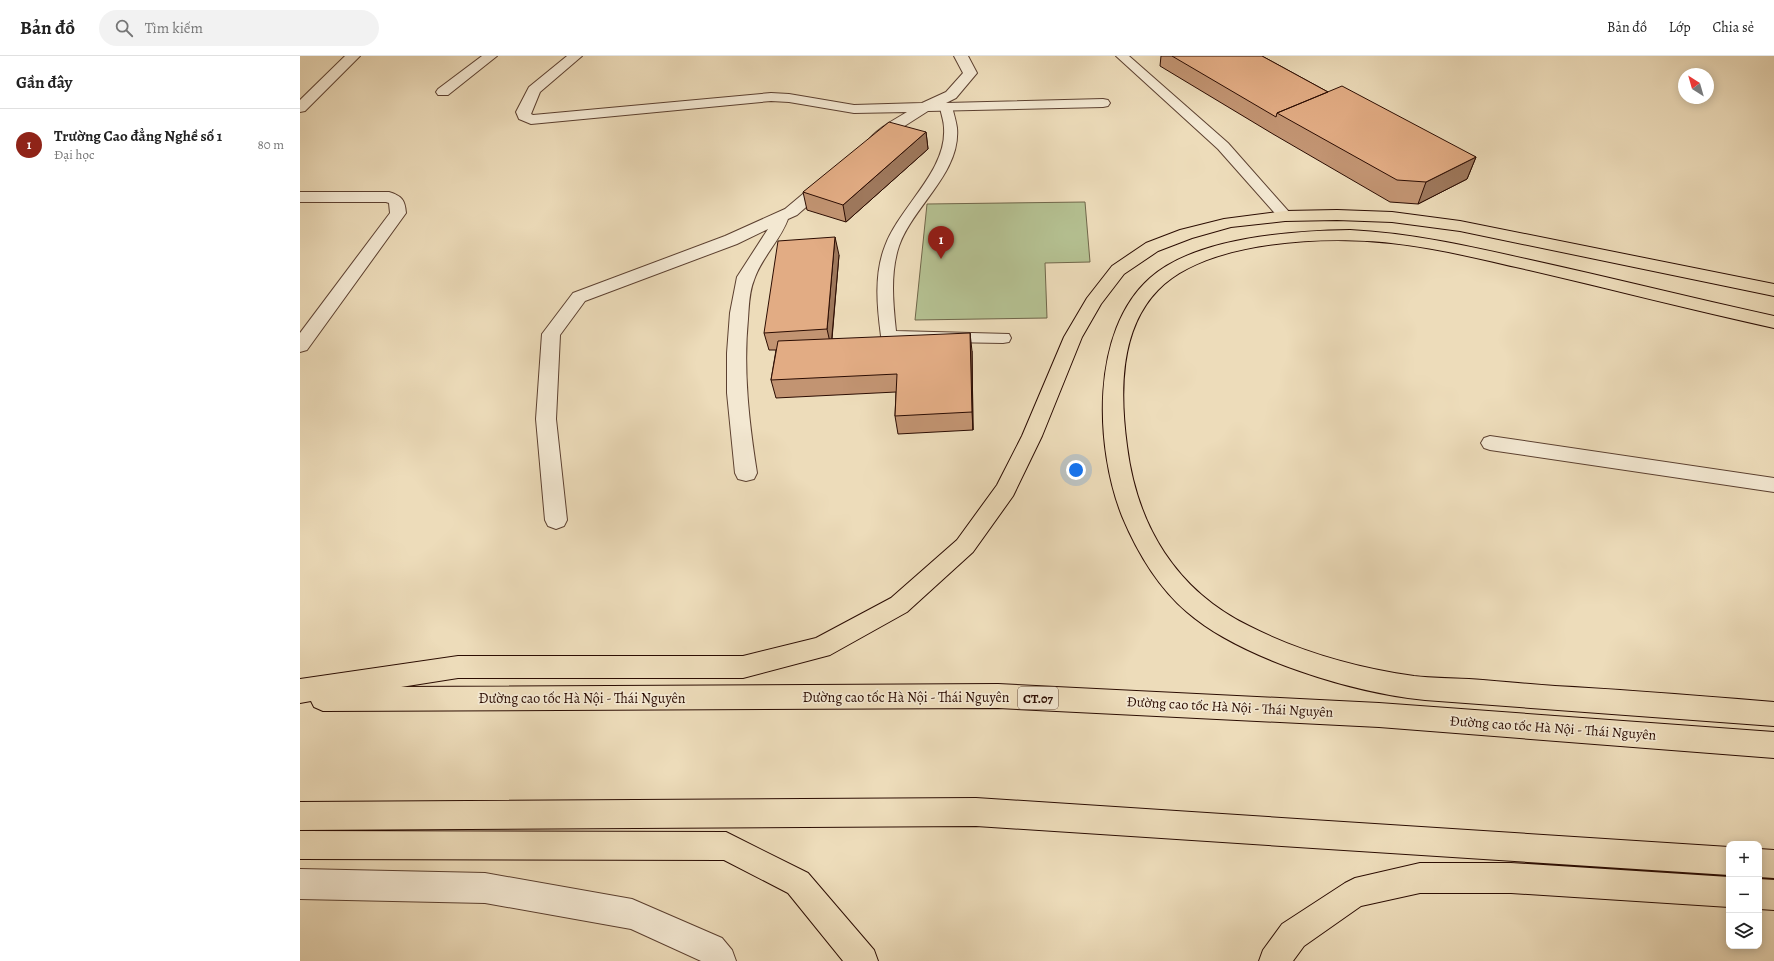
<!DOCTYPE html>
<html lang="vi">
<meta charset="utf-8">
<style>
:root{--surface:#fff;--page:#f2f2f2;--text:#222;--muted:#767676;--line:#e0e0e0;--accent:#8f2418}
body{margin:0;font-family:Alegreya,serif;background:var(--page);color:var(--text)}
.controls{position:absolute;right:12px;bottom:12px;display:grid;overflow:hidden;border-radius:8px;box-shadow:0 2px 10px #0003}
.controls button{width:36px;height:36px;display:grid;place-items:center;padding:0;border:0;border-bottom:1px solid var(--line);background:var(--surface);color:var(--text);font:20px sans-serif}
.compass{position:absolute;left:1378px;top:12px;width:36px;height:36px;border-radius:50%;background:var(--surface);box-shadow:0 2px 10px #0003;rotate:323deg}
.you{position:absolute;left:776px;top:414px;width:14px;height:14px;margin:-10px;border:3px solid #fff;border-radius:50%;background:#1a73e8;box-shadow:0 0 0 6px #1a73e833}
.badge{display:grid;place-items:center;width:26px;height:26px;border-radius:50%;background:var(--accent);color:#fff;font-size:13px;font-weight:700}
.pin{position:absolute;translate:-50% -33px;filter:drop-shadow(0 1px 2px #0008)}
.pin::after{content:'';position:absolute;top:21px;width:14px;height:12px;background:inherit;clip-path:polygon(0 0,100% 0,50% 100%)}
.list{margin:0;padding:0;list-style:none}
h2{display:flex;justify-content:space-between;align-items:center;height:52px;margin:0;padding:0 16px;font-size:17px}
h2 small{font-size:13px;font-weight:400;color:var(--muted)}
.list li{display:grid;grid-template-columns:26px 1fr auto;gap:12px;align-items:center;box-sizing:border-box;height:72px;padding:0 16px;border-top:1px solid var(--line)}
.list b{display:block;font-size:15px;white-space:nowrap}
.list p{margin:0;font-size:13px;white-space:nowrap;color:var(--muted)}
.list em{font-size:13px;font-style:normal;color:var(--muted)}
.icon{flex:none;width:22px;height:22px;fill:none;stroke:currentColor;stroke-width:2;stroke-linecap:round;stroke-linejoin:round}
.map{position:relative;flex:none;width:1474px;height:905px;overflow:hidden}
header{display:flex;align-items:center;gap:24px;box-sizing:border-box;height:56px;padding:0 20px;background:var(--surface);border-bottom:1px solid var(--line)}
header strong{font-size:19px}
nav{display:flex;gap:22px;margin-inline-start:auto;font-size:14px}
.search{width:280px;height:36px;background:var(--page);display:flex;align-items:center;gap:10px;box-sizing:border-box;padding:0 14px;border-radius:22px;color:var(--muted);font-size:15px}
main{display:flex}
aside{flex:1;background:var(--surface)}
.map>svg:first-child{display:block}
</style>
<header>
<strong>Bản đồ</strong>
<div class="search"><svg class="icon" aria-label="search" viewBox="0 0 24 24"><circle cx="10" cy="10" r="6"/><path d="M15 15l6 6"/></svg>Tìm kiếm</div>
<nav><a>Bản đồ</a><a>Lớp</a><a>Chia sẻ</a></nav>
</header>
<main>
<aside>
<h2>Gần đây<small></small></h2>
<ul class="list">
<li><span class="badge">1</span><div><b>Trường Cao đẳng Nghề số 1</b><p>Đại học</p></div><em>80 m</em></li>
</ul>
</aside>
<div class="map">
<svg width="1474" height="905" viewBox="0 0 1474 905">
<rect width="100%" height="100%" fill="#eddcba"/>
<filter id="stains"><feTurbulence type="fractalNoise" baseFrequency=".005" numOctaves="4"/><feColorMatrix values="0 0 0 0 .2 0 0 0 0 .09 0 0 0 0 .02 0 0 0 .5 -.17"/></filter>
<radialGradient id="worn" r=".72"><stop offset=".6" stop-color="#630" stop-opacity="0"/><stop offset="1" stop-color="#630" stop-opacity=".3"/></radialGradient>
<path fill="#b5c192" stroke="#70664a" d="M785 146 790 206 745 207 747 262 615 264 627 148Z"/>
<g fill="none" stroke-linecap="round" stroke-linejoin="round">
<defs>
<path id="service" d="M816 0H829L928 87 990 157 992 160 990 163H980L918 93Z
M646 47 652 51C654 58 656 65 657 72 661 117 613 150 599 190 590 217 593 247 596 275L709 278 711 282 709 286 703 287 589 285 583 284 581 280C577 250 574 218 585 190 600 150 647 115 644 72 644 65 641 58 640 51Z
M1190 380 1474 422V436L1190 394 1184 392 1181 387 1184 382Z"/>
<path id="minor" d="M45 0H60L5 55 0 56V44Z
M182 0H197L148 39H138L136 36 138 33Z
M267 0H282L240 36 231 58 233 59 471 37 489 38 554 49 622 47 646 36 663 17 654 0H668L677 17 656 42 646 47 803 43 808 44 810 47 808 50 803 51 628 55 592 78 579 89H569L567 86C576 73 594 64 607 56L554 57 489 46 471 45 231 68 219 63 216 56 229 31Z
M528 120 534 122 536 125 497 159 488 163C480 185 461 202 454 224 449 236 449 250 448 263 443 315 449 366 457 417L454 423 446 425 438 423 435 417 427 337V297L430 257 437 221 468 173 437 188 285 245 260 279 256 363 267 464 264 470 256 473 248 470 245 464 236 363 242 278 273 237 425 180 485 153 522 122Z
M0 136H89C102 140 105 144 106 157L7 294 0 296V277L90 157 89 147 86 146H0Z
M0 813 185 817 332 843 422 882 432 894 436 905H401L331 873 185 847 0 843Z"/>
<path id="motorway" d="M1037 154 1092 156 1160 165 1474 228V240L1160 175 1092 166 1037 164 985 165 931 171 892 182 858 195 824 218 801 248 782 281 742 380 713 440 673 496 607 556 530 599 443 622H158L101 631 698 628 1079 647 1474 676V702L1079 671 698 652 23 655 14 651 11 645 0 647V623L158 600H443L516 582 591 542 657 484 697 429 722 380 764 281 787 242 812 210 846 187 880 174 924 163 985 155Z
M1050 174C1110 177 1168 190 1226 203 1309 221 1391 242 1474 260V272C1392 254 1311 233 1229 214 1184 204 1138 192 1091 187 1026 180 906 184 858 234 819 274 820 338 827 390 837 470 876 534 949 570 1000 596 1058 612 1114 620 1132 622 1150 622 1169 623 1197 625 1226 628 1255 630 1328 634 1401 640 1474 646V670L1125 644C1054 637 941 603 887 556 858 531 837 496 822 460 795 392 790 275 850 222 896 181 991 175 1050 174Z
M676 742 1429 791V819L676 770 0 774V746Z
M0 775 426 776 508 817 574 894 578 905H543L488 837 424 804 0 803Z
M1459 793 1474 794V822L1459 821Z
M1120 807H1211L1429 821V851L1211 837H1120L1061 850 1004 890 993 905H959L963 894 982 868 1045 827 1055 822Z
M1459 823 1474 824V854L1459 853Z"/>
</defs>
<use href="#service" stroke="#5c4030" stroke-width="2"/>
<use href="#minor" stroke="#5c4030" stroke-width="2"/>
<use href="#motorway" stroke="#2b0c02" stroke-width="2"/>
<use href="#service" fill="#f3e8d2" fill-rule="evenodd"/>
<use href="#minor" fill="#f3e8d2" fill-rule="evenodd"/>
<use href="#motorway" fill="#eddcba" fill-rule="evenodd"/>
</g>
<path fill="#c29472" stroke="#2b0c02" d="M861 0H962L1028 36 1176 101 1167 123 1118 148 1090 146 973 78 860 10Z
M626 76 628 93 546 166 507 154 503 136Z
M539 199 532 283 672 295 673 374 598 378 595 360 596 336 476 342 471 324 476 294H469L464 277Z"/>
<path fill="#9e785c" stroke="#2b0c02" d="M626 76 628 93 546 166 543 149Z
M1176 101 1167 123 1118 148 1126 126Z
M535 181 539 199 531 291 527 273Z
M670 277 672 295 673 374 672 356Z"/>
<path fill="#e2ac84" stroke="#2b0c02" d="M872 0H962L1028 36 977 57 976 61Z
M1042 30 1176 101 1126 126 1097 124 977 57Z
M589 66 626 76 543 149 503 136Z
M535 181 527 273 464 277 478 185Z
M670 277 672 356 595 360 597 318 471 324 478 285Z"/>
<g text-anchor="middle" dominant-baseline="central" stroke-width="3.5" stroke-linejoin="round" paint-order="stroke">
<rect fill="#f3e8d2" stroke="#674e40" stroke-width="1" x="718" y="631" width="40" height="22" rx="3"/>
<g font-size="13" font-weight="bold" fill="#2b0c02">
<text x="738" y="642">CT.07</text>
</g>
<g font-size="14" fill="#2b0c02" stroke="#f3e8d2">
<text x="606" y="641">Đường cao tốc Hà Nội - Thái Nguyên</text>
<text x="282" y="642">Đường cao tốc Hà Nội - Thái Nguyên</text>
<text transform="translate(930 651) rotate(3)">Đường cao tốc Hà Nội - Thái Nguyên</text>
<text transform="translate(1253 672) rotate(4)">Đường cao tốc Hà Nội - Thái Nguyên</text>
</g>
</g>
<rect width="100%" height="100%" filter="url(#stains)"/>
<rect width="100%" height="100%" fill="url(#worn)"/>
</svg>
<div class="controls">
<button>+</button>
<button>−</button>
<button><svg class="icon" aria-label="layers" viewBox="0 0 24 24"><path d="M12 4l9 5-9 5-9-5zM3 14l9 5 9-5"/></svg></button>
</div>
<svg class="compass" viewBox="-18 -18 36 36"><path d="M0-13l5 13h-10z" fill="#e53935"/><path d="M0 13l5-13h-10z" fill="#767676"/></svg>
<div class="you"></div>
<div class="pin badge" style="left:641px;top:203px">1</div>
</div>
</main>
